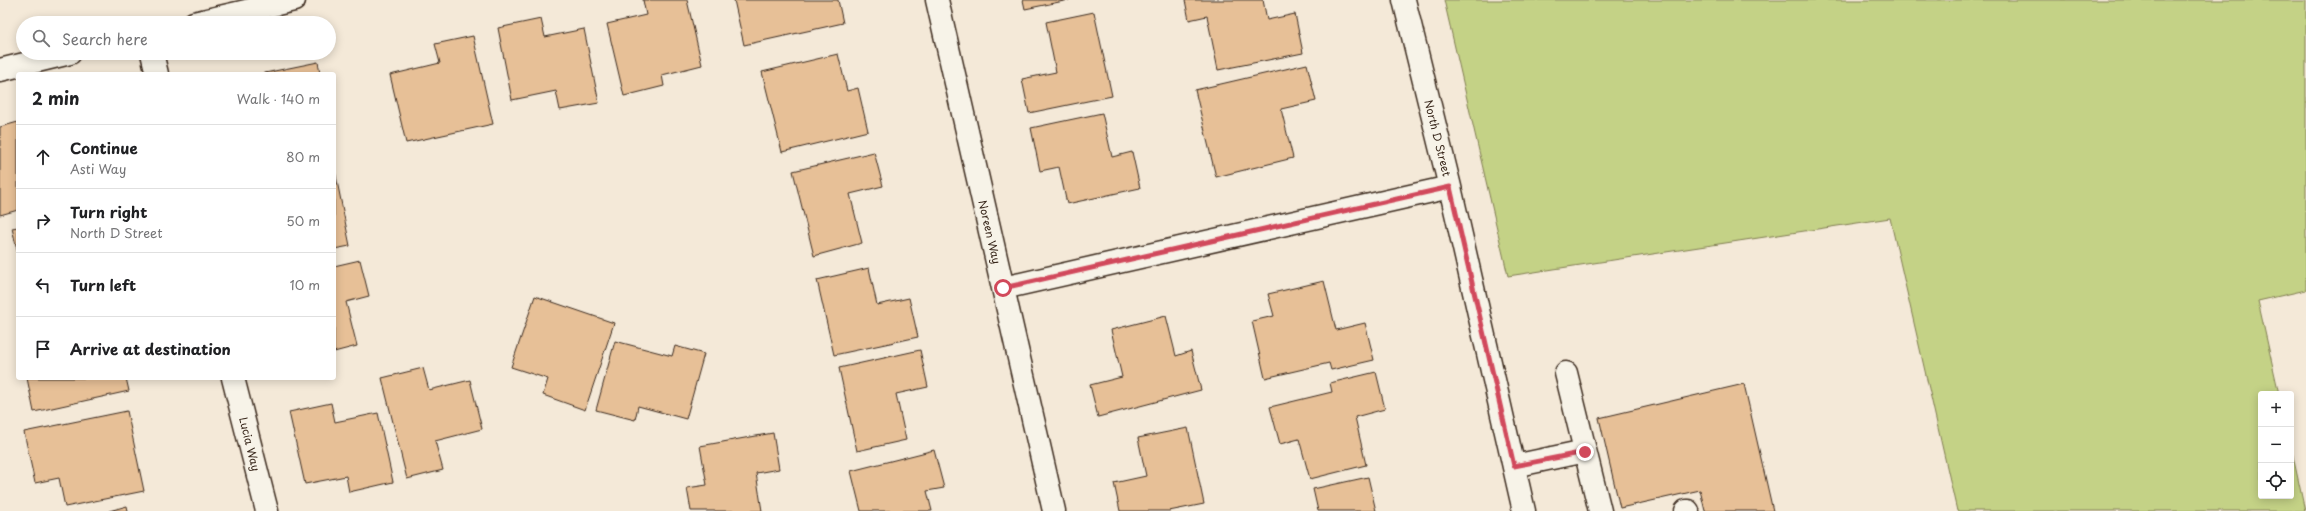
<!DOCTYPE html>
<meta charset="utf-8">
<style>
:root{--surface:#fff;--page:#f6f6f6;--text:#202124;--muted:#757577;--line:#e0e0e0}
body{margin:0;font-family:"Playpen Sans",sans-serif;background:var(--page);color:var(--text)}
.controls{position:absolute;right:12px;bottom:12px;display:grid;overflow:hidden;border-radius:4px;box-shadow:0 2px 10px #0003}
.controls button{width:36px;height:36px;display:grid;place-items:center;padding:0;border:0;border-bottom:1px solid var(--line);background:var(--surface);color:var(--text);font:20px sans-serif}
.stop{position:absolute;width:12px;height:12px;margin:-9px;border:3px solid #d1495b;border-radius:50%;background:#fff}
.stop.end{background:#d1495b;border-color:#fff;box-shadow:0 1px 4px #0008}
.list{margin:0;padding:0;list-style:none}
h2{display:flex;justify-content:space-between;align-items:center;height:52px;margin:0;padding:0 16px;font-size:17px}
h2 small{font-size:13px;font-weight:400;color:var(--muted)}
.list li{display:grid;grid-template-columns:26px 1fr auto;gap:12px;align-items:center;box-sizing:border-box;height:64px;padding:0 16px;border-top:1px solid var(--line)}
.list b{display:block;font-size:15px;white-space:nowrap}
.list p{margin:0;font-size:13px;white-space:nowrap;color:var(--muted)}
.list em{font-size:13px;font-style:normal;color:var(--muted)}
.icon{flex:none;width:22px;height:22px;fill:none;stroke:currentColor;stroke-width:2;stroke-linecap:round;stroke-linejoin:round}
.map{position:relative;flex:none;width:2306px;height:511px;overflow:hidden}
.search{position:absolute;background:var(--surface);box-shadow:0 2px 10px #0003;left:16px;top:16px;width:320px;height:44px;display:flex;align-items:center;gap:10px;box-sizing:border-box;padding:0 14px;border-radius:22px;color:var(--muted);font-size:15px}
.panel{position:absolute;background:var(--surface);box-shadow:0 2px 10px #0003;left:16px;top:72px;width:320px;height:308px;border-radius:4px}
.map>svg:first-child{display:block}
</style>
<div class="map">
<svg width="2306" height="511" viewBox="0 0 2306 511">
<rect width="100%" height="100%" fill="#f4e9d8"/>
<filter id="ink" filterUnits="userSpaceOnUse"><feTurbulence type="fractalNoise" baseFrequency=".025" numOctaves="2"/><feDisplacementMap in="SourceGraphic" scale="8" xChannelSelector="R" yChannelSelector="G"/><feConvolveMatrix kernelMatrix="1 2 1 2 8 2 1 2 1" color-interpolation-filters="sRGB"/></filter>
<g filter="url(#ink)">
<path fill="#c4d286" stroke="#807e52" d="M1444 0H2306V290L2258 301 2279 394H2261V496H2291V447L2305 511H1957L1890 218 1508 276Z"/>
<path fill="#e7c097" stroke="#3b2a1e" d="M643 0H687L702 65 662 75 664 86 624 96 607 24 646 15Z
M734 0H838L843 23 744 45Z
M1023 0H1069L1025 9Z
M1185 0H1263L1267 20 1295 14 1303 53 1218 70 1207 16 1189 20Z
M1094 12 1112 96 1029 113 1022 79 1056 72 1046 22Z
M541 19 545 37 584 29 599 103 560 110 556 91 512 100 498 28Z
M473 36 493 124 406 143 390 75 440 63 435 44Z
M838 54 847 91 858 88 868 131 782 152 762 72Z
M318 62 320 74H260Z
M1307 64 1316 101 1281 109 1293 158 1216 177 1195 90Z
M1102 113 1112 157 1132 152 1140 188 1067 204 1059 167 1040 171 1031 128Z
M18 122V210L0 215V127Z
M874 152 883 186 850 194 862 243 814 256 793 171Z
M334 166 350 246 334 249Z
M18 227V254L12 228Z
M360 260 369 296 346 302 357 346 334 352V266Z
M869 268 877 305 909 298 918 337 834 355 817 280Z
M1324 281 1336 330 1365 323 1374 360 1331 370 1329 363 1265 378 1252 321 1274 316 1268 294Z
M535 296 614 323 585 410 543 395 548 379 511 367Z
M1166 316 1176 356 1191 351 1201 390 1098 417 1090 385 1122 377 1111 330Z
M615 341 672 356 675 346 704 354 686 419 638 406 635 420 596 410Z
M920 350 928 387 896 394 906 440 857 451 839 368Z
M423 368 429 390 470 380 482 429 435 441 443 470 407 479 382 378Z
M1376 372 1385 409 1355 417 1366 465 1310 479 1299 439 1280 444 1270 407 1332 392 1330 383Z
M27 378H126L129 391 34 412Z
M1744 384 1773 511H1705L1700 490 1620 508 1599 418Z
M331 403 335 422 378 413 393 482 349 492 346 476 305 484 289 412Z
M127 411 144 491 65 507 59 478 35 483 24 432Z
M1188 428 1204 504 1169 511H1120L1114 483 1146 476 1138 438Z
M773 433 779 469 756 473 762 511H691L687 488 707 485 700 446Z
M934 450 944 488 927 491 932 511H861L851 471Z
M1368 477 1376 511H1318L1313 489Z
M127 506 128 511H109Z"/>
<g fill="none" stroke-linecap="round" stroke-linejoin="round">
<defs>
<path id="minor" d="M937 0 1054 511
M1404 0 1450 187 1524 511
M194 23 294 0
M152 53 157 74
M0 70 70 53
M1003 288 1450 187
M1566 373 1600 511
M233 378 267 511
M1514 466 1585 451
M1686 511H1688"/>
</defs>
<use href="#minor" stroke="#3b2a1e" stroke-width="25"/>
<use href="#minor" stroke="#f7f3e8" stroke-width="22"/>
</g>
</g>
<g fill="none" stroke-linecap="round" stroke-linejoin="round" filter="url(#ink)">
<path stroke="#d1495b" stroke-width="5" d="M1003 288 1450 187 1514 466 1585 452"/>
</g>
<g text-anchor="middle" dominant-baseline="central" stroke-width="3" stroke-linejoin="round" paint-order="stroke">
<g font-size="11" fill="#3b2a1e" stroke="#f7f3e8">
<text transform="translate(1438 138) rotate(76)">North D Street</text>
<text transform="translate(990 232) rotate(77)">Noreen Way</text>
<text transform="translate(250 444) rotate(76)">Lucia Way</text>
</g>
</g>
</svg>
<div class="controls">
<button>+</button>
<button>−</button>
<button><svg class="icon" aria-label="locate" viewBox="0 0 24 24"><circle cx="12" cy="12" r="6"/><path d="M12 2v4M12 18v4M2 12h4M18 12h4"/></svg></button>
</div>
<div class="stop" style="left:1003px;top:288px"></div>
<div class="stop end" style="left:1585px;top:452px"></div>
<div class="search"><svg class="icon" aria-label="search" viewBox="0 0 24 24"><circle cx="10" cy="10" r="6"/><path d="M15 15l6 6"/></svg>Search here</div>
<section class="panel">
<h2>2 min<small>Walk · 140 m</small></h2>
<ul class="list">
<li><svg class="icon" aria-label="ahead" viewBox="0 0 24 24"><path d="M12 20V5M6 11l6-6 6 6"/></svg><div><b>Continue</b><p>Asti Way</p></div><em>80 m</em></li>
<li><svg class="icon" aria-label="right" viewBox="0 0 24 24"><path d="M7 20v-9h11M14 6l5 5-5 5"/></svg><div><b>Turn right</b><p>North D Street</p></div><em>50 m</em></li>
<li><svg class="icon" aria-label="left" viewBox="0 0 24 24"><path d="M17 20v-9H6M10 6l-5 5 5 5"/></svg><div><b>Turn left</b></div><em>10 m</em></li>
<li><svg class="icon" aria-label="arrive" viewBox="0 0 24 24"><path d="M6 21V4h12l-3 4 3 4H6"/></svg><div><b>Arrive at destination</b></div></li>
</ul>
</section>
</div>
